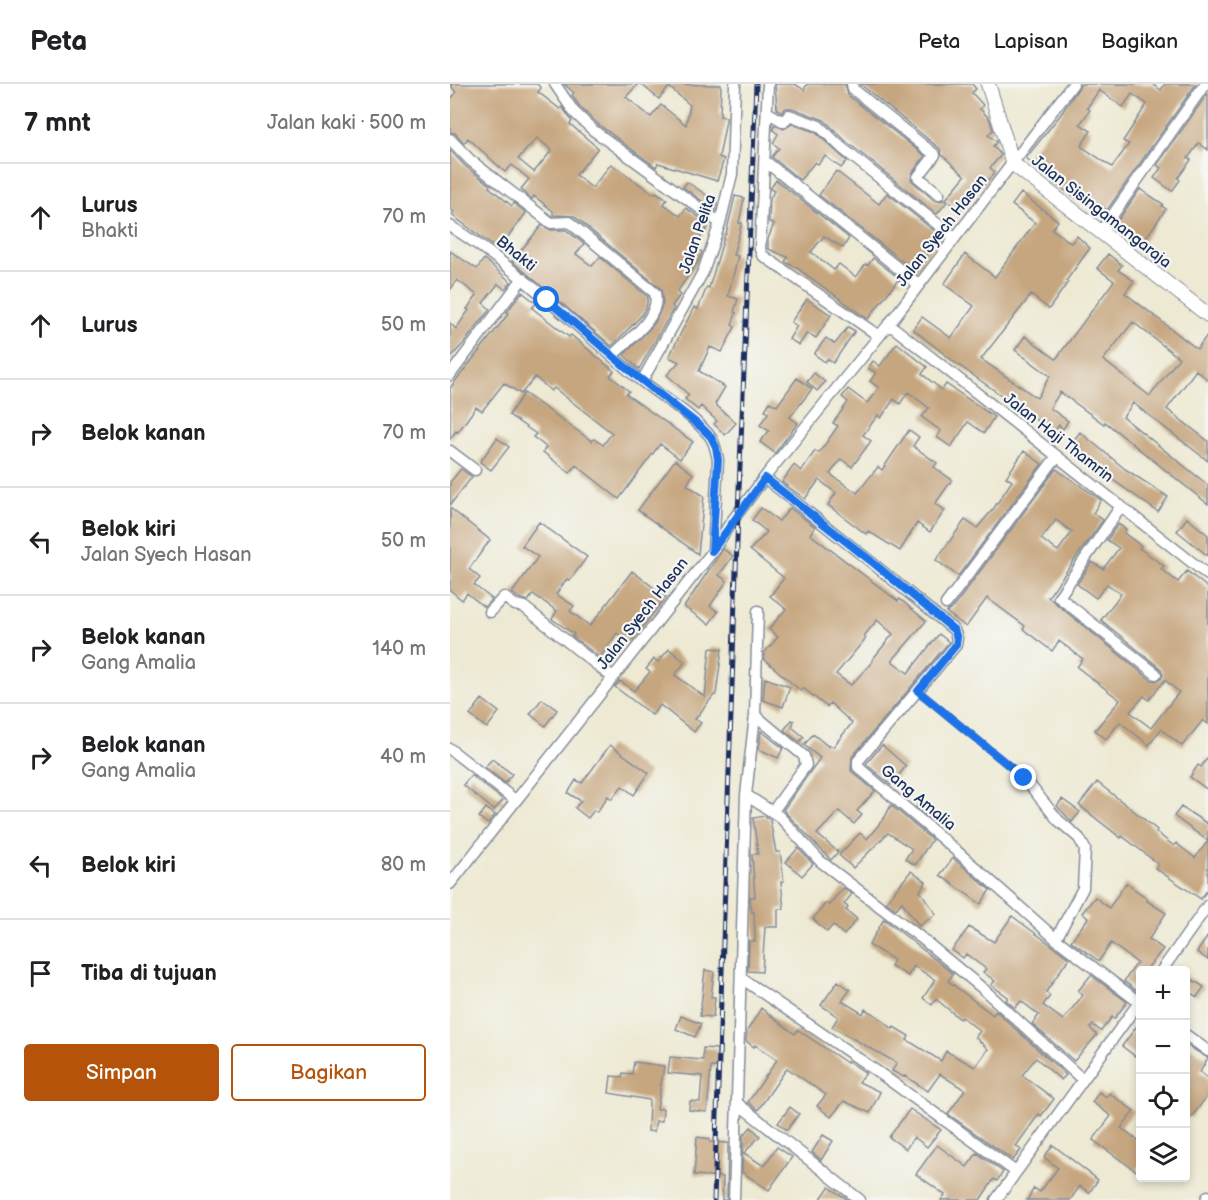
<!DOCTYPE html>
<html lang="id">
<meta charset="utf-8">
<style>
:root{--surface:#fff;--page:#f6f6f6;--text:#202124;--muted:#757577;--line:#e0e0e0;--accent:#b45309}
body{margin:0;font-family:"Balsamiq Sans",sans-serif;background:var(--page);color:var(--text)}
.controls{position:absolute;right:18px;bottom:18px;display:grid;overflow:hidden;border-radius:6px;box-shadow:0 3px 9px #0003}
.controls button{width:54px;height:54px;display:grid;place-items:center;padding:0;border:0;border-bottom:2px solid var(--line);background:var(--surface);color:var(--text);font:30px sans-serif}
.stop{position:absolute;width:18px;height:18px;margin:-14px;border:4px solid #1a73e8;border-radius:50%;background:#fff}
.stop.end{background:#1a73e8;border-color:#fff;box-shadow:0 2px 6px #0008}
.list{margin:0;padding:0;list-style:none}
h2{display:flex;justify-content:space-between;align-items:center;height:78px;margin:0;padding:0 24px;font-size:26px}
h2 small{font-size:20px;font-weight:400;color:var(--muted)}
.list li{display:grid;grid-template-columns:39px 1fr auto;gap:18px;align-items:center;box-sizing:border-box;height:108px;padding:0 24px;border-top:2px solid var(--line)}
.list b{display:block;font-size:22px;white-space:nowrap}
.list p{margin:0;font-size:20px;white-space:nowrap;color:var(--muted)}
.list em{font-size:20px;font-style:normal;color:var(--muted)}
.actions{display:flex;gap:12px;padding:18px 24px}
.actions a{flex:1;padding:14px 0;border:2px solid var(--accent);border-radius:6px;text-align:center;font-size:21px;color:var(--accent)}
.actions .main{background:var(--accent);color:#fff}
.icon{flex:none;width:33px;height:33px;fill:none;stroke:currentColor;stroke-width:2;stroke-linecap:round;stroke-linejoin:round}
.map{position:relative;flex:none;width:758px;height:1116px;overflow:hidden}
header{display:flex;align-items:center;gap:36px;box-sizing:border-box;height:84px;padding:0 30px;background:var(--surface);border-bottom:2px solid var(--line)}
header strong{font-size:28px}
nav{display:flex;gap:33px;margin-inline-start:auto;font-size:21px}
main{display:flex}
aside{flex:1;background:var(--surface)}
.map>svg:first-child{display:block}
</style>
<header>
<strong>Peta</strong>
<nav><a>Peta</a><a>Lapisan</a><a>Bagikan</a></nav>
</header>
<main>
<aside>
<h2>7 mnt<small>Jalan kaki · 500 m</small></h2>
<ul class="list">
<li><svg class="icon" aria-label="ahead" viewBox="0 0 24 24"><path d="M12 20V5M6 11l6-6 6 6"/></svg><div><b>Lurus</b><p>Bhakti</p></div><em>70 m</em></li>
<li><svg class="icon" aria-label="ahead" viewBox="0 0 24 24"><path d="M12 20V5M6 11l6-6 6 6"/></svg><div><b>Lurus</b></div><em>50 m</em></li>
<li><svg class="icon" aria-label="right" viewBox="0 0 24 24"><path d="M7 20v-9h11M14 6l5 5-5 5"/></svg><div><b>Belok kanan</b></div><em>70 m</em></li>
<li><svg class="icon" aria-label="left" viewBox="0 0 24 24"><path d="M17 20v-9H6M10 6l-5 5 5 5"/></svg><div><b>Belok kiri</b><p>Jalan Syech Hasan</p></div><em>50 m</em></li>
<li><svg class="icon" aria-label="right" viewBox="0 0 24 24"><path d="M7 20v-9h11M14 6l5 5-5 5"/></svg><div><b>Belok kanan</b><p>Gang Amalia</p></div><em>140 m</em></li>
<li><svg class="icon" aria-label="right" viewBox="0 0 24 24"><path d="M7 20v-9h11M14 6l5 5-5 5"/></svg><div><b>Belok kanan</b><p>Gang Amalia</p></div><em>40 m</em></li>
<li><svg class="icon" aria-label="left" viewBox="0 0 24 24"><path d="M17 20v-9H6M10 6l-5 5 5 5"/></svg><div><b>Belok kiri</b></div><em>80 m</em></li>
<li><svg class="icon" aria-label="arrive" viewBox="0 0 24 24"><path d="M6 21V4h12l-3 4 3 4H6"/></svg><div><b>Tiba di tujuan</b></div></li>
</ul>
<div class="actions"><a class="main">Simpan</a><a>Bagikan</a></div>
</aside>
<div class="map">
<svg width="758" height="1116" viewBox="0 0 758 1116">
<rect width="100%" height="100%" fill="#f6f6f2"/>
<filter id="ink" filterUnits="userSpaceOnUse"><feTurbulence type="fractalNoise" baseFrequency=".0167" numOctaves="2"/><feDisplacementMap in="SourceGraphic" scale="12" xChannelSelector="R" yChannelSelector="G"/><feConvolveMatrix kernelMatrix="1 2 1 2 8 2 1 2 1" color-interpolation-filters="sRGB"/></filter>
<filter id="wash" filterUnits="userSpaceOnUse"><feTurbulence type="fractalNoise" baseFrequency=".008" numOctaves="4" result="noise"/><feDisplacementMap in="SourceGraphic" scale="24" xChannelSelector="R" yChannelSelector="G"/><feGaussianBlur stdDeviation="1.35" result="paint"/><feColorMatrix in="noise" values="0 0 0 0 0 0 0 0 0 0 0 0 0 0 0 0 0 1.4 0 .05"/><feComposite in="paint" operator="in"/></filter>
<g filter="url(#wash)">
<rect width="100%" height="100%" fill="#ede9d3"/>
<g id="blocks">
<path fill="#c6a67f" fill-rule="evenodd" d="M0 0H87L91 4 88 8 110 25 112 23 122 37 120 40 148 64 126 91 142 104 161 80 204 110 206 108 217 115 214 120 230 132 236 124 257 139 256 141 258 143 243 163 252 168 248 178 227 208 230 211 222 222 224 224 189 285 174 271 205 239 213 220 211 205 124 132 103 131V127L84 112 82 115 79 113 71 105 79 95 62 81 55 88 18 54 14 59 5 49 0 48V16L6 9ZM87 54 102 66 84 88 68 75Z
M114 0H188L176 13 201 33 211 21 236 41 240 21 219 3 209 15 191 0 271 1 270 32 276 33V37L269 73 274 75 267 97 208 79 206 83 148 40 130 23 122 11 124 9Z
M325 0H345L354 6 357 0H395L398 11 475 72 462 89 461 96 484 116 488 117 494 116 497 118 487 130 397 58 374 36 342 24H336L332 28 327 25Z
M410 0H522L526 5 522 9 533 21 530 25 539 34 543 46 538 51 547 58 543 62 551 71 540 84 545 88 530 105 528 104 510 126 496 115 515 92 492 71 490 65Z
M631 0H702L711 6 715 0H746L657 126 650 121 648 123 631 112 628 115 602 98 608 90 591 78 588 83 576 74 611 30ZM649 6 673 23 682 10 697 20 673 57 679 60 662 83 631 62 641 47 630 40 640 26 637 24Z
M758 9V66L749 59 738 74 741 76 728 94 730 96 722 107 704 94 711 84 707 81Z
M342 40 365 48 397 77 391 84 375 72 368 80 365 78 350 96 322 73 329 64 323 59 328 50 323 46 324 41 334 45Z
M0 66 15 82 40 101 39 103 62 122 64 119 76 129 48 166 2 131 4 128 0 125Z
M386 87 429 120 437 109 492 153 472 176 474 177 466 188 369 111Z
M326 96 399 154 393 164 374 152 361 168 384 186 389 180 406 193 416 180 418 181 423 174 454 198 448 196 418 235 347 184 335 178 338 173 318 165V155L324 140 319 138 320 115 324 107 320 105Z
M237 98 267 118 265 126 233 103Z
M690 105 713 120 712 122 716 125 690 162 664 142Z
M571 109 608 137 602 145 621 159 627 152 640 164 616 197 618 198 599 225 581 211 531 275 587 314 600 292 565 266 575 252 606 275 664 197 647 184 658 170 672 181 668 186 684 197 675 209 747 265 758 250V296L746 286 717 325 758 357V377L683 319 673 333 758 401V420L655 338 654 340 610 308 600 324 618 337 613 345 609 341 603 348 503 277 463 245 472 233 501 254 524 222 494 200 515 170 545 193 585 139 562 121ZM683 238 729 274 700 312 653 276Z
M285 112 294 114 289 139H292L283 171 288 172 278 212 288 215 284 228 286 229 282 241 285 243 272 268 260 263 249 287 275 303 265 320 286 339 275 351 264 340 267 337 251 322 248 326 235 315 239 311 217 291 229 278 219 273 244 223 248 225 257 203 259 204 275 150H276Z
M92 141 101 146H116L134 160 126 170 142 182 150 173 198 213 196 224 192 231 162 262 62 177Z
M0 167 27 185 34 175 61 198 55 205 48 200 33 219 40 225 14 259 0 274V239L6 245 19 226 17 225 27 211 7 196 0 206Z
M72 208 86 219 82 224 119 253 121 251 164 287 160 292 179 307 176 310 243 358 230 375 210 360 169 415 126 381 120 389 93 368 96 363 83 353 86 350 59 331 74 309 142 357 144 355 153 361 162 349 104 304 101 307 85 293 71 310 54 299 32 327 26 323 8 348 6 347 0 355V304L59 229 57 228Z
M357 215 381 231 366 254 357 249 349 261 339 255 347 242 341 238Z
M398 243 405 247 383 279 377 275 375 278 364 270 376 254 385 260Z
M447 259 477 283 472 290 492 306 496 300 544 333 534 349 518 338 501 363 487 353 491 347 472 333 479 324 458 308 450 320 444 315 431 334 428 331 413 351 421 357 402 383 391 375 380 390 407 409 428 383 432 386 459 346 469 353 463 362 487 379 484 383 502 396 485 420 495 426 480 448 467 439 450 467 418 447 416 450 378 421 386 409 369 396 355 415 332 398 344 381 351 387 365 367 369 369 388 342 383 339 398 318 392 313 398 305 417 319 429 304 420 297 426 289 418 284 423 277 430 282Z
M364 289 375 298 367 307 357 298Z
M347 294 362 305 340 333 348 339 325 369 310 358 319 347 310 341 318 329 315 326 320 318 327 322Z
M630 348 675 385 718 413 708 428 663 396 662 397 651 389 653 387 619 362Z
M47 354 59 363 41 386 30 378Z
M574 367 592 380 508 492 486 476 515 436 527 444 544 424 562 397 556 393Z
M225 376 243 390 237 401 254 412 248 470 188 426Z
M11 385 22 393 0 421V398Z
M606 385 651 416 643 429 653 436 598 513 701 596 705 597 711 595 713 591 711 585 651 536 671 510 657 500 646 514 627 500 642 478 653 485 669 464 657 456 668 440 676 445 674 449 691 462 689 464 714 482 711 485 728 498 737 487 758 504V640L753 636 732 662 711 645 699 661 670 638 656 655 645 646 670 616 627 583 633 575 609 557 602 567 573 545 575 542 537 514 516 543 496 528 502 525ZM606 436 622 448 608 467 591 455ZM715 596 729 608 701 644 680 628 694 612 699 616Z
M0 424 40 456 19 485 30 494 24 501 42 515 34 523 17 509 12 516 0 506Z
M311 424 329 437 340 424 365 443 360 450 448 517 450 515 476 537 442 577 458 589 489 550 499 558 402 673 401 687 425 707 407 727 412 731 404 740 389 727 367 750 388 768 381 776 333 726 370 674 354 661 363 650 379 663 380 661 383 663 402 639 380 619 377 623 353 604 351 607 314 575V569L328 553 319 545 336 525 320 512 334 494 300 466 317 448 302 436ZM427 536 443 550 422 576 423 577 401 601 386 590 416 554 414 552Z
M737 434 758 451V472L727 447Z
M89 438 137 473 120 496 117 495 106 510 124 522 120 527 140 542 182 487 216 513 180 559 167 549 150 574 122 552 124 550 102 535 107 527 83 510 78 517 69 514 62 509 88 473 72 462Z
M273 465 283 472 269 491 277 497 260 522 268 528 259 540 234 523Z
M260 564 272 565 266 611H264L245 635 251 639 244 648 210 621 202 631 165 603 170 597 184 607 200 588 196 585 204 575 208 578 219 565 235 578 225 591 255 613Z
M315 594 340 603 333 623 313 616Z
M32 615 49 628 37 644 20 631Z
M92 615 107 626 95 642 80 630Z
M342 636 344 637 342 643 354 653 349 658 334 646Z
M311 647 333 664 328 674 309 665Z
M160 661 199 689 184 711 172 702 162 715 158 712 147 728 144 726 138 734 125 724 131 717 118 709 126 696 132 699Z
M432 661 456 682 441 701 416 680Z
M758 673V706L740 693 748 681 751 683Z
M42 675 62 690 55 699 35 683Z
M21 691 53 716 44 726 13 701Z
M647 698 689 731 707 746 706 748 724 762 726 759 745 774 758 757V805L751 815 705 784 708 780 693 768 672 752 671 754 629 721Z
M612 715 630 728 622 738 607 722Z
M472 717 485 728 479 734 466 723Z
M441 721 482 756 465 781 455 775 462 765 438 749 403 784 389 771 410 749 417 755 435 733Z
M731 723 758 740V757L724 732Z
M36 724 45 731 38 740 29 733Z
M315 732 320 736 326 768H330L334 797 331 798 334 825H328V843H315L312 888 298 887 299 857H305L304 828H302L300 817V813H305L302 770H308L303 734Z
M348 764 363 780 352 792 336 778Z
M503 774 540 806 531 820 490 791Z
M461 787 476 798 470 807 486 830 469 842 452 818 446 825 436 818Z
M676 799 698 815 697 817 716 829 699 855 713 865 696 886H690V902L687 907 674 897 687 879 661 859 649 877 621 857 638 834 632 829 645 813 659 824Z
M393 804 402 810 394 820 398 823 396 826 407 835 394 851 383 841 377 848 363 835 376 819 379 821Z
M562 832 619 874 596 908 600 912 593 921 613 936 633 911 628 907 641 891 677 918 664 935 662 933 651 947 643 941 640 944 647 951 624 977 582 940 589 931 571 917 565 924 556 916 558 913 541 901 545 897 533 888 536 885 516 870 513 874 502 866 519 843 544 858Z
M434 835 503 890 498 897 543 931 546 927 616 991 611 996 586 974 572 991 604 1015 591 1032 589 1030 566 1062 571 1066 563 1076 498 1030 515 1006 490 990 478 1007 455 992 454 993 442 987 447 979 382 943 388 933 371 921 388 897 400 906 392 917 413 930 415 925 427 932 443 945 444 943 459 952 457 956 491 977 496 967 525 983 538 965 525 953 530 947 512 933 510 935 486 915 482 921 473 914 485 896 464 882 458 892 441 882 444 876 419 861Z
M758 852V876L747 868Z
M255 886 264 888 261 913H265L263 933 250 932Z
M735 891 754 903 747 913 735 905Z
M311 924 345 950 348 946 397 979 398 977 416 989 409 998 430 1008 420 1029 394 1017 381 1033 367 1022 376 1011 337 984 308 1026 298 1018 327 976 305 961 304 963 296 957 297 947Z
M231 932 251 940 245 953 226 945Z
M690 938V976L672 962Z
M735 960 758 974 750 988 758 994V1011L741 1034 735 1030Z
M253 964 267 965 266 983H261L257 1028 239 1026 240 1017 250 1018 252 992 218 989 220 973 253 976Z
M184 978 214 982 207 1025H213L212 1037H206L204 1048 198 1047 199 1016 159 1009 161 992 172 993 173 989 182 990Z
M649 1008 656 1013 659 1009 684 1027 671 1044 690 1058V1080L686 1087 643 1056 661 1032 642 1018Z
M340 1023 349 1030 337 1046 328 1039Z
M460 1025 491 1046 477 1063 464 1053 456 1065 439 1053Z
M301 1043 310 1052 294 1069 314 1082 327 1063 342 1073 319 1106 292 1088 293 1052Z
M373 1051 383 1057 371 1076 362 1068Z
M247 1053 260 1055V1058L278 1059 277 1116H272L273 1093 244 1091Z
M487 1061 517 1083 527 1069 553 1088 547 1097 544 1095 530 1116H491L495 1111 466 1090Z
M603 1061 648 1096 639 1109 630 1102 620 1116H577L584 1104 590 1108 608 1084 594 1073Z
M379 1103 398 1116H370Z"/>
</g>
</g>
<g filter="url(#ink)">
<use href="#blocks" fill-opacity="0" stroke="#848c98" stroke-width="1.5"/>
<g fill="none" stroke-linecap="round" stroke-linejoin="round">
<defs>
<path id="service" d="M468 607 574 694"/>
<path id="minor" d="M105 0 124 28 143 46 270 139
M318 0 310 165 312 171 429 252
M402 0 403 5 485 71 468 93 489 110
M317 28 334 38 339 31 369 42 392 64 505 154
M0 55 20 76 101 139 119 138 205 209C211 234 179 255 163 271
M315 77 469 201
M0 142C67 184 124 240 184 291 208 311 238 327 259 351 265 358 266 367 268 376L263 466
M650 149 755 0
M439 240 758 491
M0 291 73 194
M192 297 253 188 270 139 282 90 285 0
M0 367 25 386
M315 394 421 478 504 546 507 554 506 561 408 677V683L510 770 606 855 690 919
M671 422 609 513 706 590
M496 520 607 372
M40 528 54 513 65 521 74 523 162 593
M305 631 354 672 356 681 323 727
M0 665 65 716
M574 694 608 736 629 754 635 765 633 804 606 855
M296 711 330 733 370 777 470 853 532 904 633 996
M0 800 263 467 279 441 318 389 439 240 623 0
M712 886 758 821
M291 894 428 988 566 1088
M736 951 758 967
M287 1019 410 1116
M284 1116 296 711 305 631 308 527
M546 1116 690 917
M756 1116 758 1112"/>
<path id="tertiary" d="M538 0 563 80 758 231"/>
</defs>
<use href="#service" stroke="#848c98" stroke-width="8"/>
<use href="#minor" stroke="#848c98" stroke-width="13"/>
<use href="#tertiary" stroke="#848c98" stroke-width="16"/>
<use href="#service" stroke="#fff" stroke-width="5"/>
<use href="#minor" stroke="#fff" stroke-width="10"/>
<use href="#tertiary" stroke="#fff" stroke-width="14"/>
<defs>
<path id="rail" d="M264 1116 288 429 306 0"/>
</defs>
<use href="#rail" stroke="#1b2f5e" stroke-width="5"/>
<use href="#rail" stroke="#f6f6f2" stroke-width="3" stroke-dasharray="9" stroke-linecap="butt"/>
</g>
</g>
<g fill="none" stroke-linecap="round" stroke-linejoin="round" filter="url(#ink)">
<path stroke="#1a73e8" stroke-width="8" d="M97 216 184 290 251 343 261 353 266 363 268 376 262 467 315 394 421 477 504 546 507 554 506 561 468 607 574 694"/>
</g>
<g text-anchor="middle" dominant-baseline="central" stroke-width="4.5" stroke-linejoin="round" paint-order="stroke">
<g font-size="16" fill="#1b2f5e" stroke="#f6f6f2">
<text transform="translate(651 128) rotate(38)">Jalan Sisingamangaraja</text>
<text transform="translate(492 147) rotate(-52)">Jalan Syech Hasan</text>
<text transform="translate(248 150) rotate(-71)">Jalan Pelita</text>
<text transform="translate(66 170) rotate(39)">Bhakti</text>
<text transform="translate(608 354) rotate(38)">Jalan Haji Thamrin</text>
<text transform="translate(193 530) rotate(-52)">Jalan Syech Hasan</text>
<text transform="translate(468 714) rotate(40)">Gang Amalia</text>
</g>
</g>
</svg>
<div class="controls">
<button>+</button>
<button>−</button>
<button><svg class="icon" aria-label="locate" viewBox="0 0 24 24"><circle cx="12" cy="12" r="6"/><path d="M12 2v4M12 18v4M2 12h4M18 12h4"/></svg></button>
<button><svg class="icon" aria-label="layers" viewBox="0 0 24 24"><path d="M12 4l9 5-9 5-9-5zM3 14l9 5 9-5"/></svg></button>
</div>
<div class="stop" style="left:97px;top:216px"></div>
<div class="stop end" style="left:574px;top:694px"></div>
</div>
</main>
